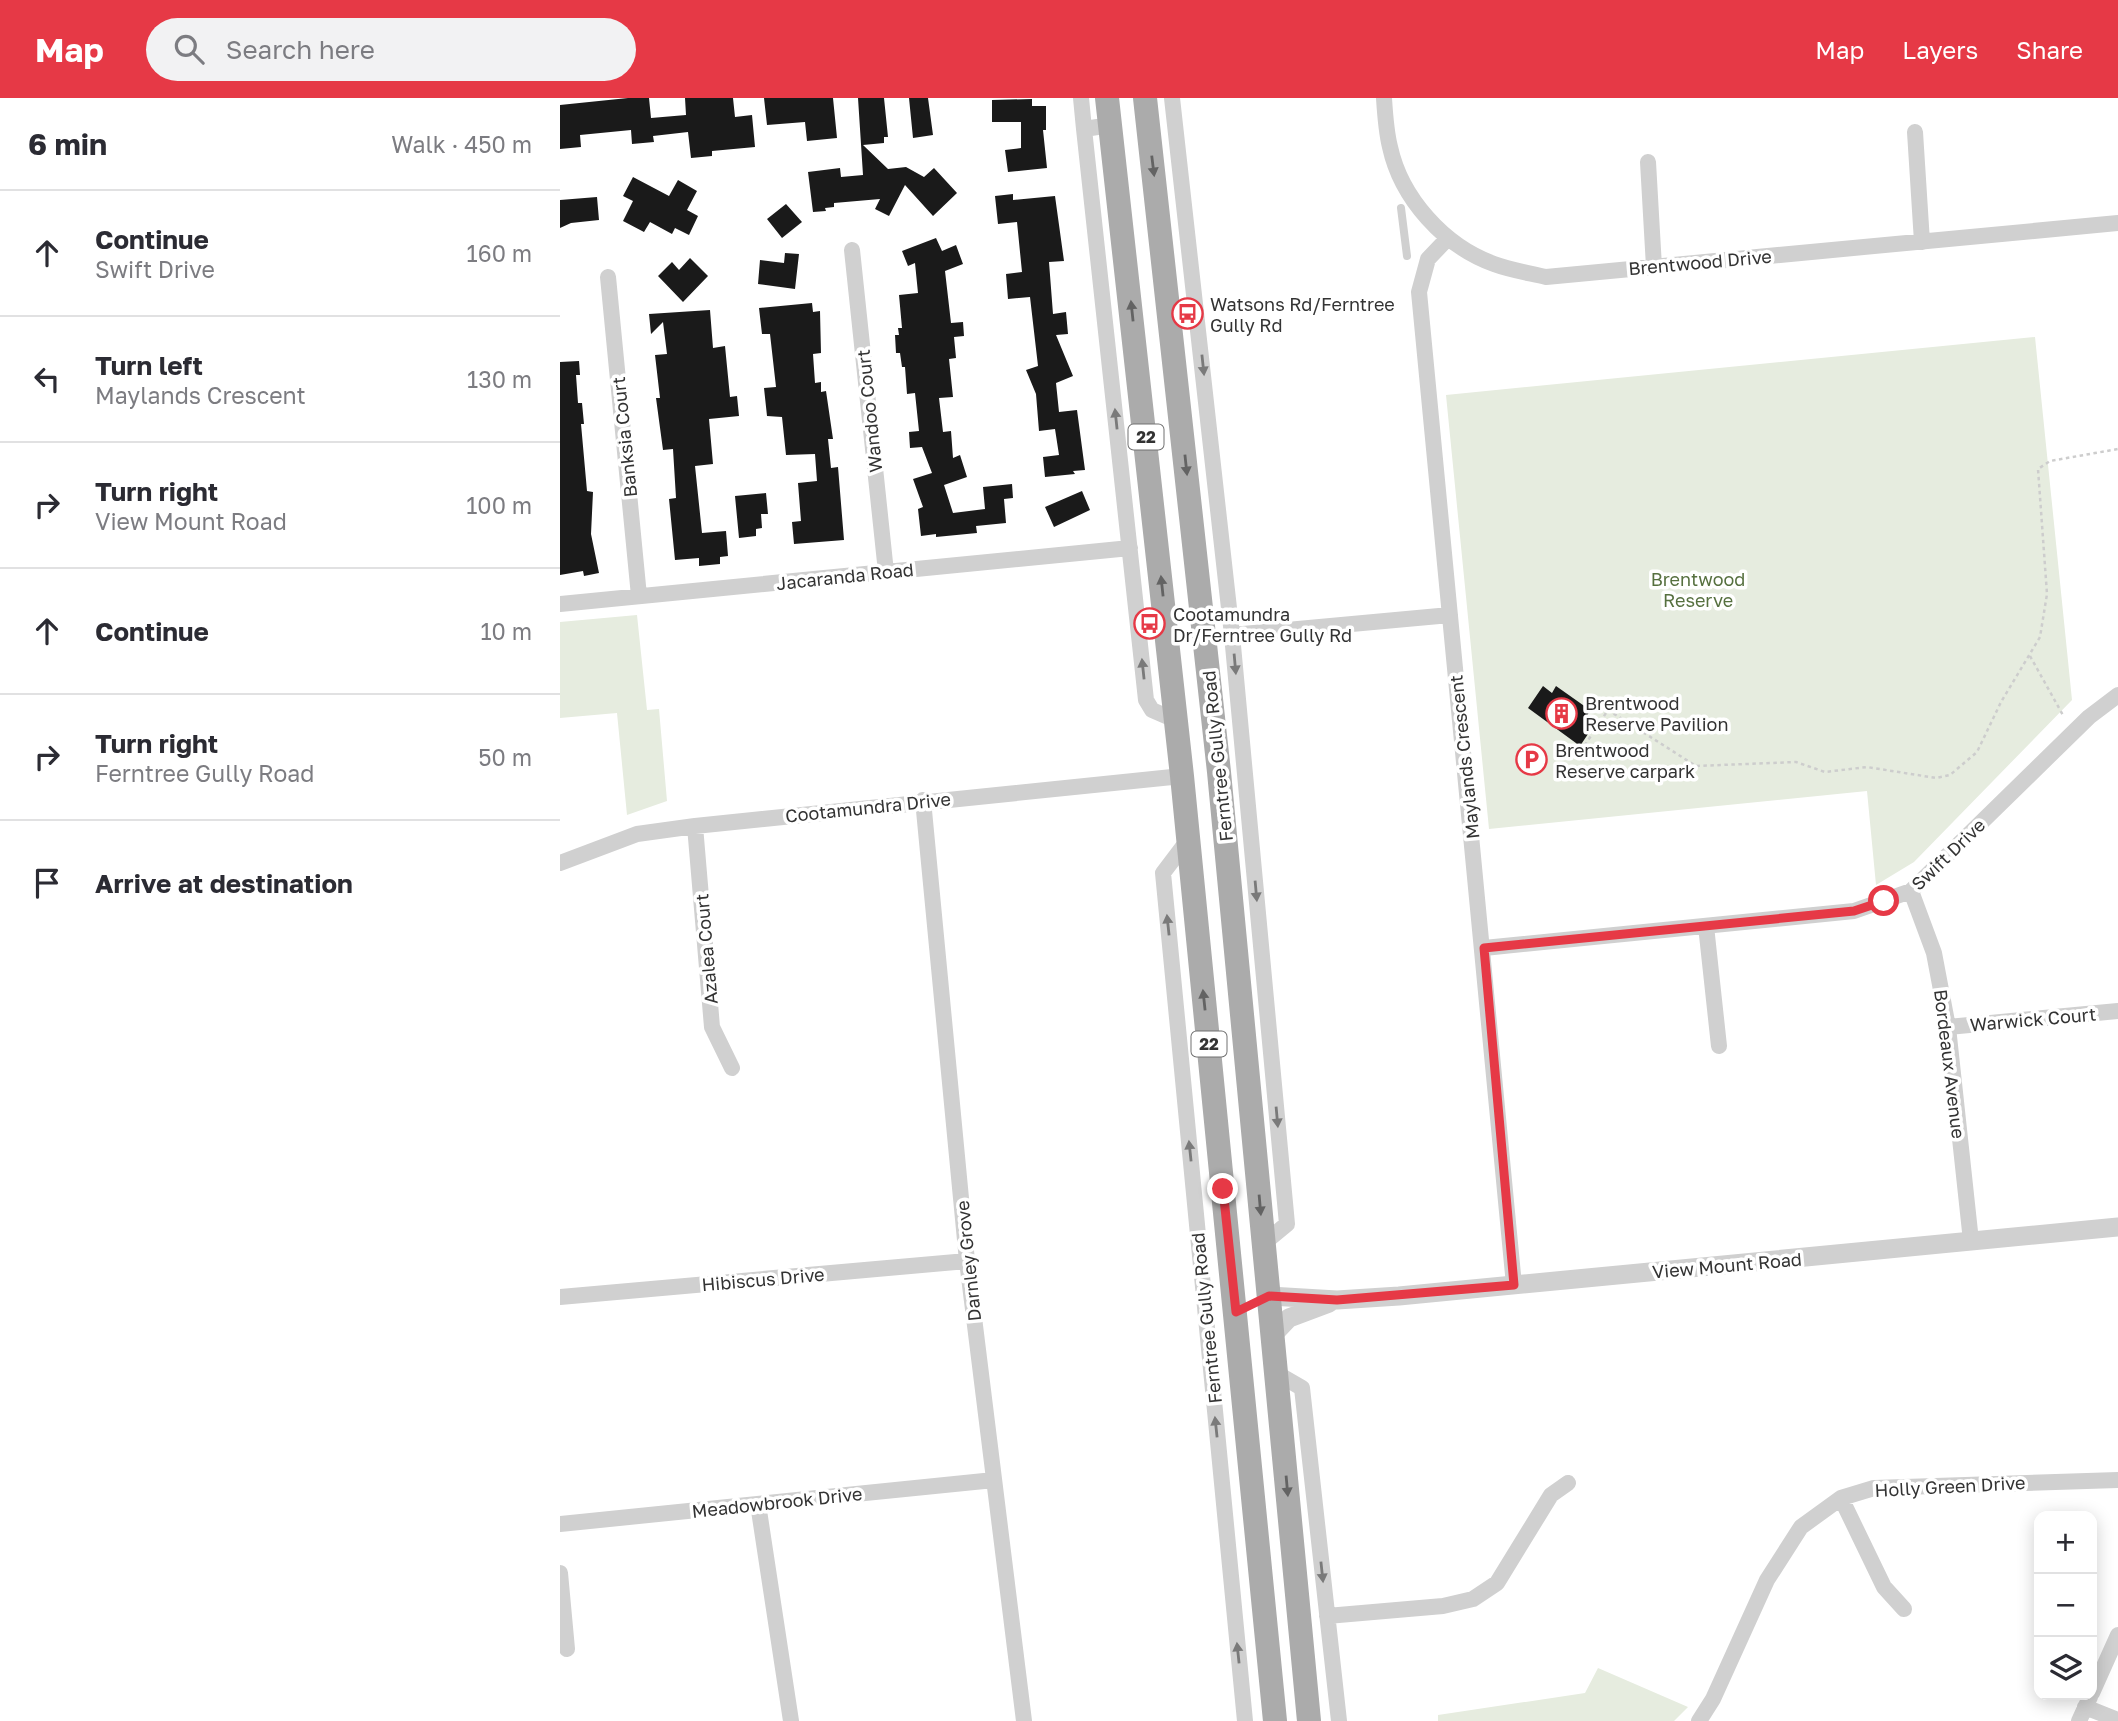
<!DOCTYPE html>
<meta charset="utf-8">
<style>
:root{--surface:#fff;--page:#f2f2f3;--text:#2b2b33;--muted:#7c7c81;--line:#e1e1e2;--accent:#e63946}
body{margin:0;font-family:"Golos Text",sans-serif;background:var(--page);color:var(--text)}
.controls{position:absolute;right:21px;bottom:21px;display:grid;overflow:hidden;border-radius:14px;box-shadow:0 4px 18px #0003}
.controls button{width:63px;height:63px;display:grid;place-items:center;padding:0;border:0;border-bottom:2px solid var(--line);background:var(--surface);color:var(--text);font:35px sans-serif}
.stop{position:absolute;width:21px;height:21px;margin:-16px;border:5px solid #e63946;border-radius:50%;background:#fff}
.stop.end{background:#e63946;border-color:#fff;box-shadow:0 2px 7px #0008}
.list{margin:0;padding:0;list-style:none}
h2{display:flex;justify-content:space-between;align-items:center;height:91px;margin:0;padding:0 28px;font-size:30px}
h2 small{font-size:23px;font-weight:400;color:var(--muted)}
.list li{display:grid;grid-template-columns:46px 1fr auto;gap:21px;align-items:center;box-sizing:border-box;height:126px;padding:0 28px;border-top:2px solid var(--line)}
.list b{display:block;font-size:26px;white-space:nowrap}
.list p{margin:0;font-size:23px;white-space:nowrap;color:var(--muted)}
.list em{font-size:23px;font-style:normal;color:var(--muted)}
.icon{flex:none;width:38px;height:38px;fill:none;stroke:currentColor;stroke-width:2;stroke-linecap:round;stroke-linejoin:round}
.map{position:relative;flex:none;width:1558px;height:1623px;overflow:hidden}
header{display:flex;align-items:center;gap:42px;box-sizing:border-box;height:98px;padding:0 35px;background:var(--accent);color:#fff}
header strong{font-size:33px}
nav{display:flex;gap:38px;margin-inline-start:auto;font-size:24px}
.search{width:490px;height:63px;background:var(--page);display:flex;align-items:center;gap:18px;box-sizing:border-box;padding:0 24px;border-radius:38px;color:var(--muted);font-size:26px}
main{display:flex}
aside{flex:1;background:var(--surface)}
.map>svg:first-child{display:block}
</style>
<header>
<strong>Map</strong>
<div class="search"><svg class="icon" aria-label="search" viewBox="0 0 24 24"><circle cx="10" cy="10" r="6"/><path d="M15 15l6 6"/></svg>Search here</div>
<nav><a>Map</a><a>Layers</a><a>Share</a></nav>
</header>
<main>
<aside>
<h2>6 min<small>Walk · 450 m</small></h2>
<ul class="list">
<li><svg class="icon" aria-label="ahead" viewBox="0 0 24 24"><path d="M12 20V5M6 11l6-6 6 6"/></svg><div><b>Continue</b><p>Swift Drive</p></div><em>160 m</em></li>
<li><svg class="icon" aria-label="left" viewBox="0 0 24 24"><path d="M17 20v-9H6M10 6l-5 5 5 5"/></svg><div><b>Turn left</b><p>Maylands Crescent</p></div><em>130 m</em></li>
<li><svg class="icon" aria-label="right" viewBox="0 0 24 24"><path d="M7 20v-9h11M14 6l5 5-5 5"/></svg><div><b>Turn right</b><p>View Mount Road</p></div><em>100 m</em></li>
<li><svg class="icon" aria-label="ahead" viewBox="0 0 24 24"><path d="M12 20V5M6 11l6-6 6 6"/></svg><div><b>Continue</b></div><em>10 m</em></li>
<li><svg class="icon" aria-label="right" viewBox="0 0 24 24"><path d="M7 20v-9h11M14 6l5 5-5 5"/></svg><div><b>Turn right</b><p>Ferntree Gully Road</p></div><em>50 m</em></li>
<li><svg class="icon" aria-label="arrive" viewBox="0 0 24 24"><path d="M6 21V4h12l-3 4 3 4H6"/></svg><div><b>Arrive at destination</b></div></li>
</ul>
</aside>
<div class="map">
<svg width="1558" height="1623" viewBox="0 0 1558 1623">
<rect width="100%" height="100%" fill="#fff"/>
<path fill="#e6ecdf" d="M1475 239 1512 602 1354 764 1316 787 1307 693 929 731 886 297Z
M77 517 87 612 99 611 107 703 67 717 57 615 0 620V524Z
M1038 1570 1128 1609 1114 1623H878V1617L1025 1595Z"/>
<path fill="#1a1a1a" d="M68 0H89L91 20 126 17 125 0H173L175 19 192 17 195 49 152 53V58L131 60 128 34 93 38 94 44 72 46 71 32 20 37 21 49 0 51V7Z
M204 0H273L277 40 247 43 245 24 207 27Z
M298 0H324L328 39H324V45L303 47 328 71 346 69 364 79 374 70 397 95 373 118 345 87 329 118 315 111 320 101 274 105V109L265 110 266 113 253 114 248 74 280 70 281 79 303 77Z
M349 0H368L373 37 353 40Z
M472 1V8H486V32H483L487 70 448 74 445 52 461 50V24H432V2Z
M73 79 109 98 118 82 137 93 127 112 138 118 129 137 115 130 112 136 90 124 84 134 63 123 73 103 63 98Z
M453 96V102L495 98 504 163 489 164 493 216 506 214 508 236 496 237 513 278 496 285 499 314 517 312 525 372 513 373 515 376 485 379 483 359 499 357 495 331 479 333 476 296 466 272 478 268 470 199 448 201 446 176 462 174 457 124 438 126 435 98Z
M37 99 39 122 11 125 0 130V102Z
M226 106 242 124 222 140 207 121Z
M376 140 382 153 396 147 403 166 385 173 391 225 403 224 404 238 394 239 396 260 389 261 393 299 379 300 383 334 391 333 393 360 400 357 407 379 384 387 393 415 425 411 423 389 452 386 453 400 444 401 446 425 416 428 417 435 376 439V436L361 438 358 411 363 409 353 381 372 375 362 349 350 350 349 334 359 333 355 295 347 296 345 269H342L340 255H336L335 237H339L338 230H342L339 197 358 195 355 165 348 168 342 153Z
M225 155 239 156 235 191 198 186 200 162 224 165Z
M130 160 148 178 123 204 98 178 112 164 119 172Z
M252 205 253 214 260 213 261 255 253 256 255 285 261 284V294L266 293 273 341H268L271 370 278 369 284 442 234 446 232 424 241 423 238 385 257 383 255 356 226 357 222 319 207 318 204 290 216 289 210 236H202L199 210Z
M150 212 153 250 165 248 170 299 177 298 179 318 149 321 153 366 135 368 142 435 166 433 168 458 160 459V466L139 468V460L115 462 109 401 116 400 113 351 103 352 96 300H100L95 257 107 256 103 224 91 236 89 216Z
M19 263 20 277H16L18 305H22L24 326H21L27 393 33 394 31 436 39 475 24 478 23 473 0 477V264Z
M522 393 530 412 494 429 485 409Z
M206 395 208 416H201L202 430 196 431V438L179 440 175 398Z
M983 588 992 595 996 588 1030 612 1027 618 1036 624 1020 648 968 610Z"/>
<g fill="none" stroke-linecap="round" stroke-linejoin="round">
<path stroke="#cdcdcd" stroke-width="2.5" stroke-dasharray="3.5 3.5" stroke-linecap="butt" d="M1470 558 1504 619
M1017 659 1048 612 1136 668 1236 664 1265 674 1307 669 1376 680 1390 677 1417 654 1441 604 1480 539 1487 496 1478 371 1490 363 1558 351"/>
<path stroke="#d0d0d0" stroke-width="8" d="M841 110 847 158"/>
<path stroke="#d0d0d0" stroke-width="16" d="M521 0 524 31
M612 0 672 537 727 1126 704 1145
M824 0C825 16 826 33 830 49 841 100 884 148 934 166 950 172 969 175 986 179L1558 125
M551 27 524 31 586 602 592 612 615 622
M1355 34 1362 144
M1088 64 1094 169
M888 140 868 161 859 194 954 1187
M292 152 326 474
M48 179 79 498
M0 506 570 450
M672 537 890 517
M363 702 407 1163 464 1623
M135 728 152 929 172 970
M628 742 603 775 685 1623
M0 765 77 736 135 728 622 678
M1351 793 1374 855 1388 929 1411 1143
M1146 828 1159 948
M924 850 1294 813 1351 793 1529 619 1558 597
M1388 929 1558 913
M0 1199 407 1163
M716 1275 742 1290 779 1623
M1281 1400 1324 1489 1344 1511
M198 1406 231 1623
M0 1426 434 1382
M0 1475 7 1551
M767 1518 883 1508 913 1501 937 1485 991 1397 1008 1385
M1532 1595 1558 1537
M1525 1609 1558 1622
M1139 1623 1153 1601 1207 1482 1241 1429 1281 1400 1314 1390 1558 1382
M1519 1623 1530 1599"/>
<path stroke="#d0d0d0" stroke-width="19" d="M709 1198 777 1202 839 1198 1558 1129
M712 1238 729 1220 769 1205"/>
<path stroke="#ababab" stroke-width="24" d="M547 0 622 678 715 1623
M585 0 659 674 749 1623"/>
</g>
<defs><path id="oneway-solid" d="M-6-.8H1V-3.2L6.5 0L1 3.2V.8H-6Z" transform="scale(1.75)"/></defs>
<g fill="#636363">
<use href="#oneway-solid" transform="translate(593 68) rotate(83)"/>
<use href="#oneway-solid" transform="translate(572 213) rotate(-96)"/>
<use href="#oneway-solid" transform="translate(626 367) rotate(84)"/>
<use href="#oneway-solid" transform="translate(602 488) rotate(-96)"/>
<use href="#oneway-solid" transform="translate(644 902) rotate(-96)"/>
<use href="#oneway-solid" transform="translate(700 1107) rotate(85)"/>
<use href="#oneway-solid" transform="translate(727 1388) rotate(85)"/>
</g>
<g fill="#7a7a7a">
<use href="#oneway-solid" transform="translate(643 267) rotate(84)"/>
<use href="#oneway-solid" transform="translate(556 321) rotate(-96)"/>
<use href="#oneway-solid" transform="translate(675 566) rotate(85)"/>
<use href="#oneway-solid" transform="translate(583 571) rotate(-96)"/>
<use href="#oneway-solid" transform="translate(696 793) rotate(85)"/>
<use href="#oneway-solid" transform="translate(608 827) rotate(-96)"/>
<use href="#oneway-solid" transform="translate(717 1019) rotate(85)"/>
<use href="#oneway-solid" transform="translate(630 1053) rotate(-96)"/>
<use href="#oneway-solid" transform="translate(656 1329) rotate(-96)"/>
<use href="#oneway-solid" transform="translate(762 1474) rotate(84)"/>
<use href="#oneway-solid" transform="translate(678 1555) rotate(-96)"/>
</g>
<g fill="none" stroke-linecap="round" stroke-linejoin="round">
<path stroke="#e63946" stroke-width="9" d="M663 1091 676 1214 709 1198 777 1202 954 1187 924 850 1294 813 1324 803"/>
</g>
<defs>
<symbol id="bus-ring" viewBox="-11 -11 22 22"><circle r="9.5" fill="#fff" stroke="#e63946" stroke-width="1.5"/><path d="M-5-6H5V4H4V6H2V4H-2V6H-4V4H-5ZM-3.5-4V0h7V-4ZM-3.5 1.2v1.5H-2V1.2ZM2 1.2v1.5H3.5V1.2Z" fill="#e63946"/></symbol>
<symbol id="building-ring" viewBox="-11 -11 22 22"><circle r="9.5" fill="#fff" stroke="#e63946" stroke-width="1.5"/><path d="M-4-6H4V6H1V3H-1V6H-4ZM-2.5-4.3h1.7v1.8h-1.7ZM.8-4.3h1.7v1.8H.8ZM-2.5-1h1.7V.8h-1.7ZM.8-1h1.7V.8H.8Z" fill="#e63946"/></symbol>
<symbol id="parking-ring" viewBox="-11 -11 22 22"><circle r="9.5" fill="#fff" stroke="#e63946" stroke-width="1.5"/><path d="M-3.5-5.5H1a3.5 3.5 0 0 1 0 7H-1V5.5H-3.5ZM-1-3.4V-.6H.8a1.4 1.4 0 0 0 0-2.8Z" fill="#e63946"/></symbol>
</defs>
<g fill-rule="evenodd">
<use href="#bus-ring" x="610" y="198" width="35" height="35"/>
<use href="#bus-ring" x="572" y="508" width="35" height="35"/>
<use href="#building-ring" x="984" y="598" width="35" height="35"/>
<use href="#parking-ring" x="954" y="644" width="35" height="35"/>
</g>
<g text-anchor="middle" dominant-baseline="central" stroke-width="7" stroke-linejoin="round" paint-order="stroke">
<g fill="#fff" stroke="#707070" stroke-width="2">
<rect x="568.5" y="326.5" width="35" height="25" rx="5"/>
<rect x="631.5" y="933.5" width="35" height="25" rx="5"/>
</g>
<g font-size="16" font-weight="bold" fill="#333">
<text x="586" y="339">22</text>
<text x="649" y="946">22</text>
</g>
<g font-size="18" fill="#333" stroke="#fff">
<text transform="translate(1140 164) rotate(-5)">Brentwood Drive</text>
<text transform="translate(309 313) rotate(-96)">Wandoo Court</text>
<text transform="translate(64 339) rotate(-96)">Banksia Court</text>
<text transform="translate(285 478) rotate(-6)">Jacaranda Road</text>
<text transform="translate(657 658) rotate(-96)">Ferntree Gully Road</text>
<text transform="translate(904 659) rotate(-96)">Maylands Crescent</text>
<text transform="translate(308 709) rotate(-6)">Cootamundra Drive</text>
<text transform="translate(1388 756) rotate(-44)">Swift Drive</text>
<text transform="translate(146 851) rotate(-95)">Azalea Court</text>
<text transform="translate(1473 921) rotate(-5)">Warwick Court</text>
<text transform="translate(1390 966) rotate(83)">Bordeaux Avenue</text>
<text transform="translate(408 1163) rotate(-96)">Darnley Grove</text>
<text transform="translate(1167 1167) rotate(-5)">View Mount Road</text>
<text transform="translate(203 1181) rotate(-5)">Hibiscus Drive</text>
<text transform="translate(646 1220) rotate(-96)">Ferntree Gully Road</text>
<text transform="translate(1390 1388) rotate(-3)">Holly Green Drive</text>
<text transform="translate(217 1404) rotate(-6)">Meadowbrook Drive</text>
</g>
<g font-size="18" fill="#333" stroke="#fff" text-anchor="start">
<text x="650" y="206">Watsons Rd/Ferntree<tspan x="650" dy="21">Gully Rd</tspan></text>
<text x="613" y="516">Cootamundra<tspan x="613" dy="21">Dr/Ferntree Gully Rd</tspan></text>
<text x="1025" y="605">Brentwood<tspan x="1025" dy="21">Reserve Pavilion</tspan></text>
<text x="995" y="652">Brentwood<tspan x="995" dy="21">Reserve carpark</tspan></text>
</g>
<g font-size="18" fill="#56703f" stroke="#fff">
<text x="1138" y="481">Brentwood<tspan x="1138" dy="21">Reserve</tspan></text>
</g>
</g>
</svg>
<div class="controls">
<button>+</button>
<button>−</button>
<button><svg class="icon" aria-label="layers" viewBox="0 0 24 24"><path d="M12 4l9 5-9 5-9-5zM3 14l9 5 9-5"/></svg></button>
</div>
<div class="stop" style="left:1324px;top:803px"></div>
<div class="stop end" style="left:663px;top:1091px"></div>
</div>
</main>
